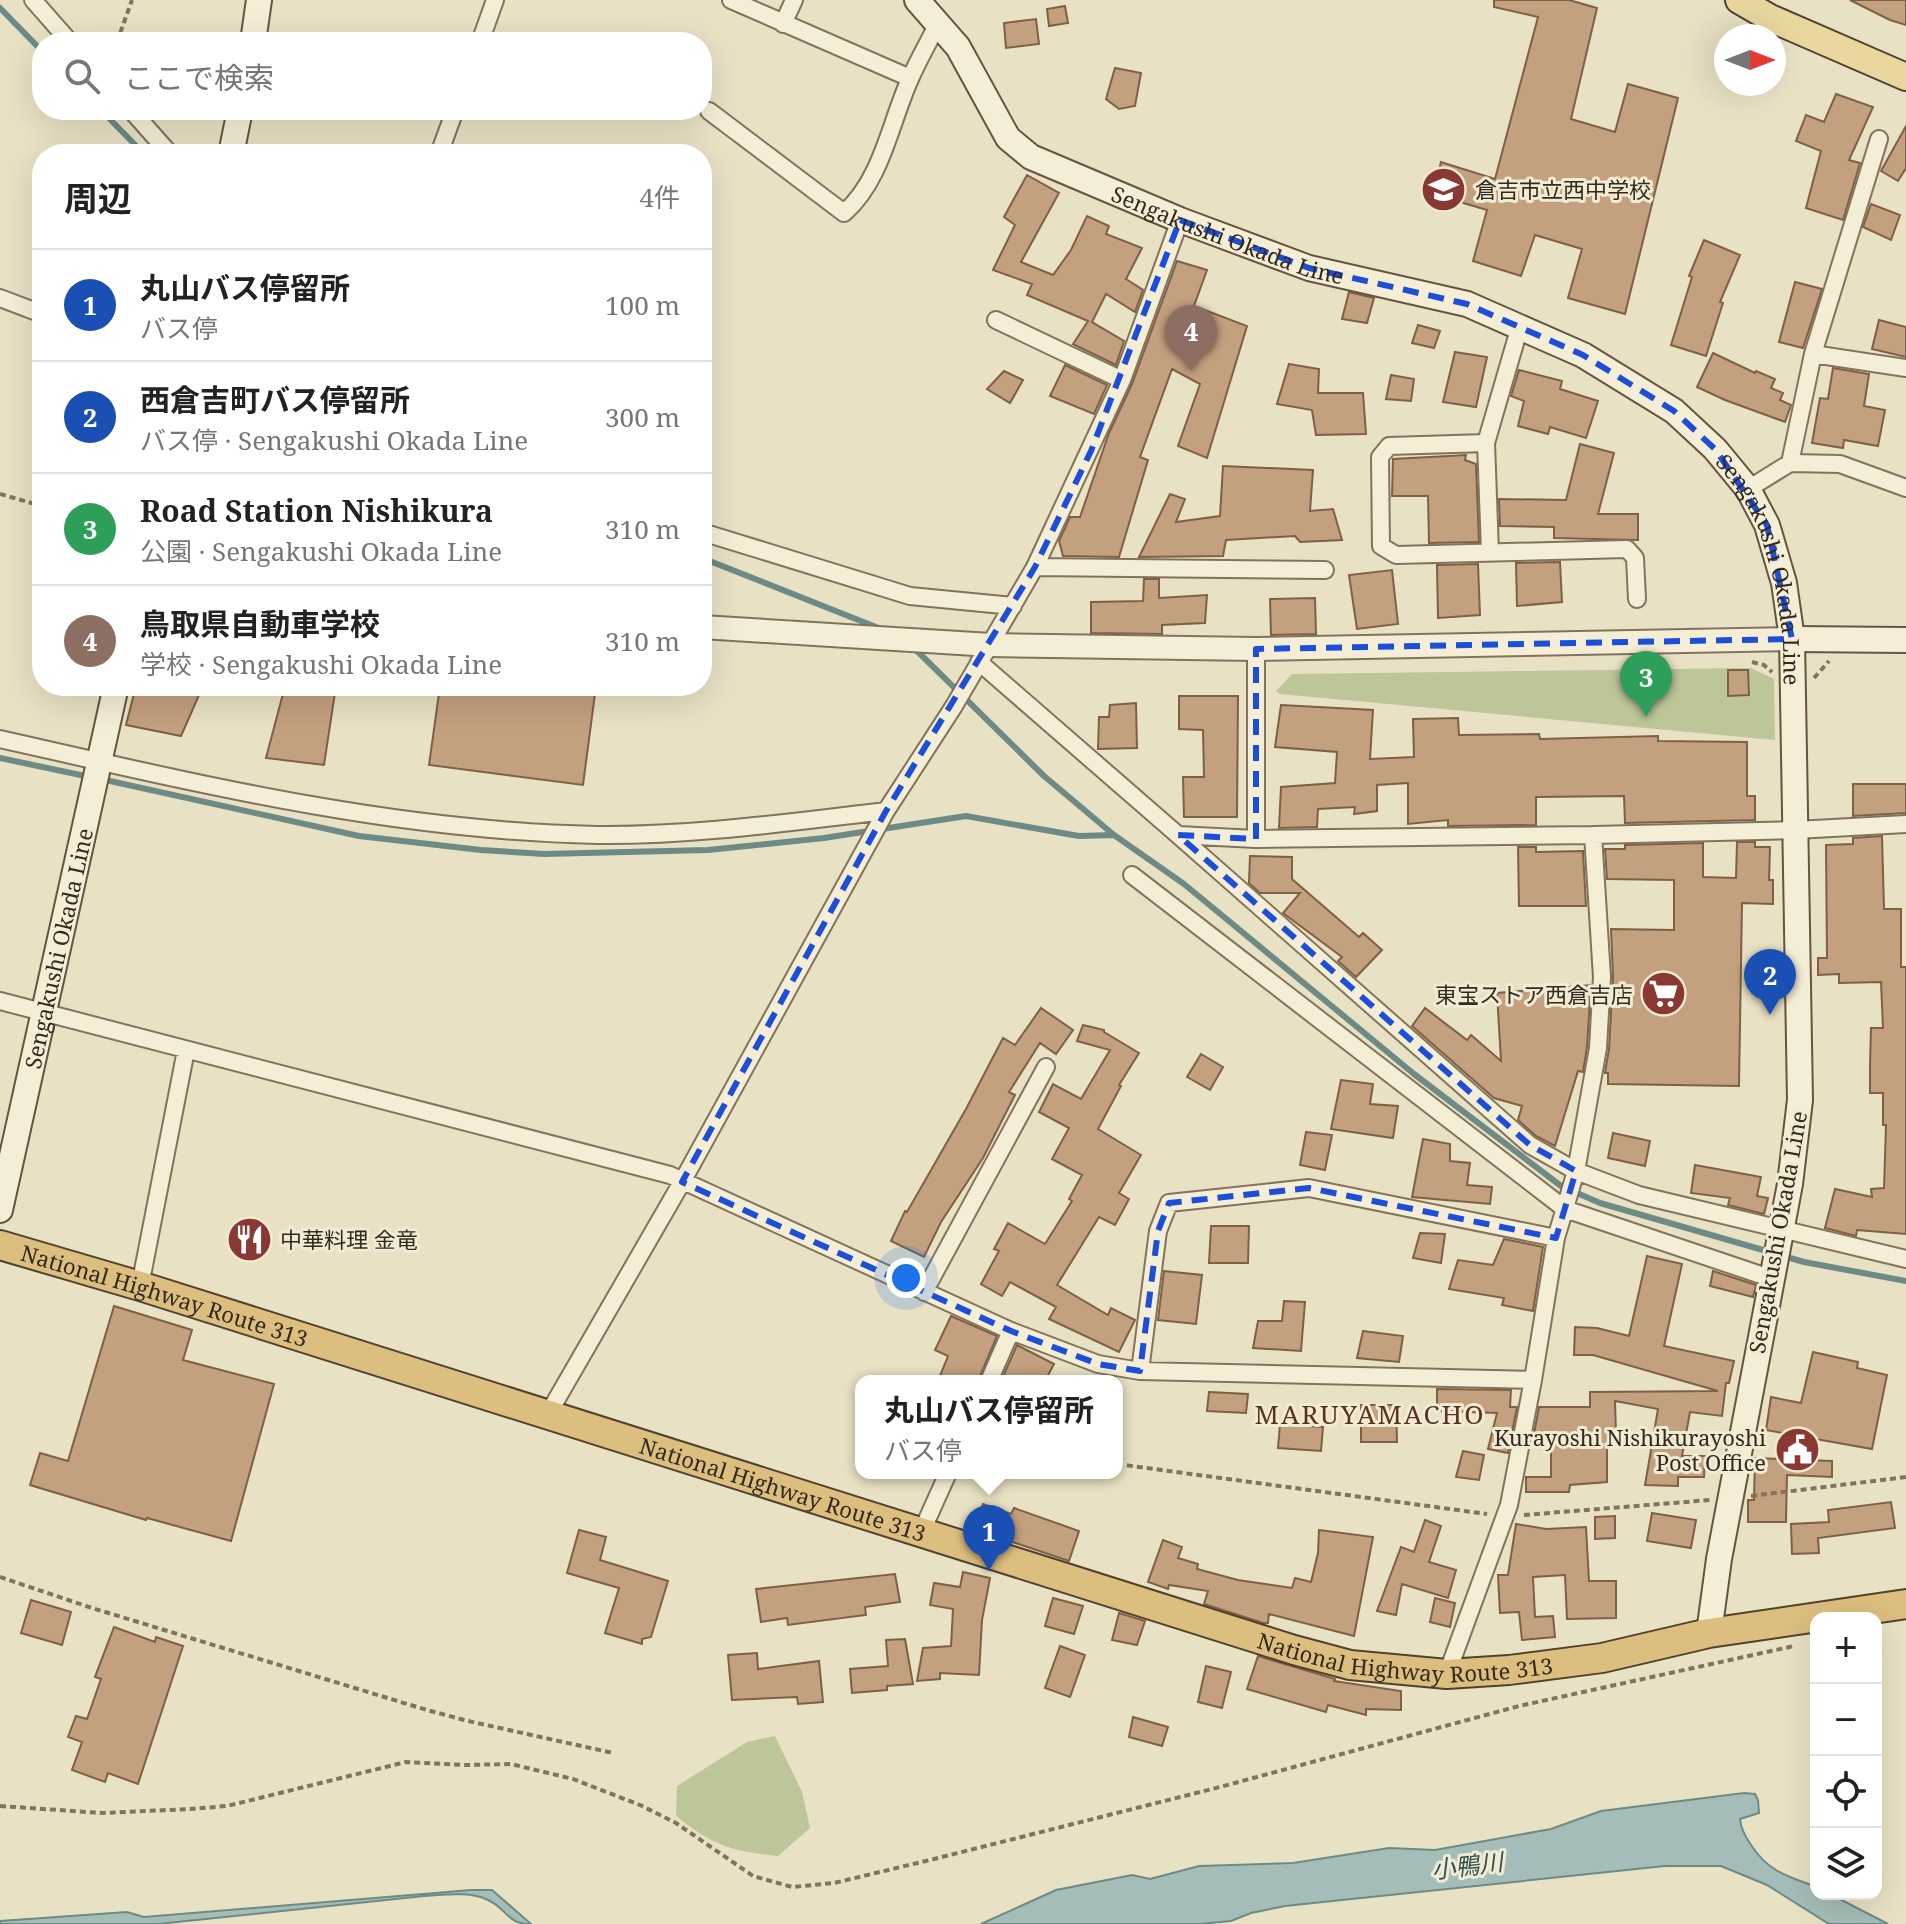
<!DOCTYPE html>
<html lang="ja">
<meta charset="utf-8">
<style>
:root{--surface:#fff;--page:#f6f6f6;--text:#222;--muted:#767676;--line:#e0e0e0;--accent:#ea580c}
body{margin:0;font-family:"Noto Serif","Noto Sans JP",serif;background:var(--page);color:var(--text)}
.controls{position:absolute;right:24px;bottom:24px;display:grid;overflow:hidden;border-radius:16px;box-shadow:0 8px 32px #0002}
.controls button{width:72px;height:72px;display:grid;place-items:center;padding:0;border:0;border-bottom:2px solid var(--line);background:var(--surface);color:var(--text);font:40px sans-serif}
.compass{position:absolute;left:1714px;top:24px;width:72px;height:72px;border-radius:50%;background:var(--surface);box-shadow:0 8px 32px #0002;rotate:90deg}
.you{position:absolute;left:906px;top:1278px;width:28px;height:28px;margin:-20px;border:6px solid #fff;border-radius:50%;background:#1a73e8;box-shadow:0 0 0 12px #1a73e833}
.badge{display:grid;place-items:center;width:52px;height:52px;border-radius:50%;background:var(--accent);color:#fff;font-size:26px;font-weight:700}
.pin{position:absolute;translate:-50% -66px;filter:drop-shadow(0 2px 4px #0008)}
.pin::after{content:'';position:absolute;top:42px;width:28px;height:24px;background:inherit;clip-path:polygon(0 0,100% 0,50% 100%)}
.popup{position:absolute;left:855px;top:1375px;width:268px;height:104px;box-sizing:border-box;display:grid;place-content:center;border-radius:16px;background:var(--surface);filter:drop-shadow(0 2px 6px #0005);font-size:26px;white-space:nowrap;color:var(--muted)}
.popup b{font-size:30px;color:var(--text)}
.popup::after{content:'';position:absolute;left:50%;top:100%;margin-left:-16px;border:16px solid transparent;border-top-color:var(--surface)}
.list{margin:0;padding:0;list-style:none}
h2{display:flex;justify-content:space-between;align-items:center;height:104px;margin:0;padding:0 32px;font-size:34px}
h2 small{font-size:26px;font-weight:400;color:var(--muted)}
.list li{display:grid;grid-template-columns:52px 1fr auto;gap:24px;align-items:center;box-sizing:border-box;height:112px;padding:0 32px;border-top:2px solid var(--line)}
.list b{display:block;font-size:30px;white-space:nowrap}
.list p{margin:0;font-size:26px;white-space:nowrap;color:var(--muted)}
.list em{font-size:26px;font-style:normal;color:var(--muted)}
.icon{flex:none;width:44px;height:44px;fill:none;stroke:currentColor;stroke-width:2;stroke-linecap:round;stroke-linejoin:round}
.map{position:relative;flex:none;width:1906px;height:1924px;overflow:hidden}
.search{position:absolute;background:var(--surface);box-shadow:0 8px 32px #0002;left:32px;top:32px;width:680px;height:88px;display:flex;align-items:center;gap:20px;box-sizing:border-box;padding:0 28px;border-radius:32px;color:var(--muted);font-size:30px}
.panel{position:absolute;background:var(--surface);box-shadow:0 8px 32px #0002;left:32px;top:144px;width:680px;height:552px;border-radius:32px}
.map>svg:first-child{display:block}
</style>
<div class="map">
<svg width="1906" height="1924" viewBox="0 0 1906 1924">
<rect width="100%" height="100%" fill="#e9e1c4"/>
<path fill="#bdc699" d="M1751 668 1774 679 1775 740 1280 694 1276 691 1292 674Z
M775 1736 802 1792 810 1828 778 1856C731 1851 714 1846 676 1816L677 1786 747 1742Z"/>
<path fill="#a5bdb8" stroke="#6d8a85" stroke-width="2" d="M1744 1793 1755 1794 1758 1800 1759 1813 1740 1819C1741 1835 1760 1860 1773 1868 1785 1877 1802 1881 1816 1887V1894H1830L1888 1924H1829L1767 1885 1721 1866H1665L1285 1906 1251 1913 1231 1921 1200 1924H981L1056 1890 1132 1875 1150 1879 1199 1866 1293 1863 1389 1848 1435 1850 1551 1829 1601 1811Z
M471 1890H492L531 1924C506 1924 508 1909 488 1900 469 1891 444 1895 424 1896L158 1924H0V1921L127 1912 144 1917Z"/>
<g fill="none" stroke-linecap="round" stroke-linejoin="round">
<path stroke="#6d8a85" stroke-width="6" d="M0 8 42 51
M101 110 144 154
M702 558 881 629
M912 646 1044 776 1114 835 1184 884 1414 1074 1561 1186 1600 1203 1770 1252
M0 758 90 777
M101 779 359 836 481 850 544 854 708 850 824 838 966 816 1079 836 1114 835
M1780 1255 1804 1262 1906 1281"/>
</g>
<path fill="#c3a07e" stroke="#7e6045" stroke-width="2" d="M1494 0H1569L1597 8 1571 119 1615 132 1628 84 1678 98 1625 314 1568 298 1582 249 1535 235 1521 276 1473 261 1487 210 1433 194 1441 162 1495 179 1538 17 1494 7Z
M1850 0H1906V25L1890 20Z
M1065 6 1068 23 1049 26 1047 9Z
M1036 19 1039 44 1006 48 1004 23Z
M1115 68 1141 73 1135 106 1119 109 1106 99Z
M1836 94 1873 107 1849 160 1860 163 1843 220 1806 208 1821 151 1796 141 1806 115 1824 122Z
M1906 126V168L1898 181 1881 171Z
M1027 175 1059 193 1021 262 1053 275 1071 250 1087 216 1109 226 1106 234 1142 248 1126 279 1143 290 1135 312 1106 294 1092 322 1124 341 1116 365 1073 344 1088 321 1027 295 1032 284 993 270 1015 225 1004 217Z
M1871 204 1900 215 1891 240 1863 227Z
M1704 240 1740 255 1720 302 1723 303 1706 356 1671 345 1692 277 1689 276Z
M1177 261 1207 270 1194 306 1247 326 1207 458 1178 446 1200 384 1172 369 1140 457 1148 460 1119 557 1063 556 1059 541 1070 517H1080L1109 433 1132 384Z
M1795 282 1822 289 1803 348 1779 342Z
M1349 292 1374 298 1367 323 1342 319Z
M1879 320 1906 327V357L1872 349Z
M1418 325 1440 331 1434 348 1412 343Z
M1455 352 1487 357 1476 407 1443 402Z
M1713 353 1755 373 1756 371 1775 379 1771 388 1783 393 1780 400 1791 405 1785 422 1725 400 1697 387Z
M1289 364 1319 369 1318 393H1363L1366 434 1316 435 1312 410 1277 404Z
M1065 365 1107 385 1094 414 1050 396Z
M1833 368 1869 374 1864 406 1885 410 1878 446 1844 440 1843 448 1812 443 1820 398 1828 399Z
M1519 370 1562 381 1560 389 1598 401 1586 438 1550 427 1548 434 1518 426 1524 401 1511 396Z
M1004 371 1023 380 1010 403 987 389Z
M1391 375 1414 379 1411 401 1386 399Z
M1580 444 1614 453 1598 514H1638V540L1554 538V527L1500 526 1499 499 1566 500Z
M1466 455 1465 460 1476 464 1479 542 1429 543 1428 496H1392L1393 459Z
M1223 466 1313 470 1310 511 1333 509 1342 540 1300 542 1295 536 1226 540 1223 556 1139 557 1170 494 1185 499 1176 522 1220 516Z
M1560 562 1562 602 1517 606 1516 563Z
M1478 564 1480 615 1438 618 1437 565Z
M1392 570 1398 624 1357 629 1349 575Z
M1144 579H1159V598L1207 595 1205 623 1162 625V634L1091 633V602L1143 601Z
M1315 598 1316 634 1271 635 1270 599Z
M1728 670H1748L1749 695 1728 696Z
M136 686H203L181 736 126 725Z
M285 686H336L324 765 266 758Z
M440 686H596L583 785 429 765Z
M1179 696H1238L1237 817H1184L1183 777H1204L1203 730 1179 729Z
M1136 703 1137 748 1098 749 1099 717H1109L1110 705Z
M1281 705 1373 710 1370 759 1414 757 1413 719 1458 718 1459 735 1539 734 1540 739 1658 736V741L1747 742V796H1755V820L1625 823 1624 796 1536 797V825L1448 826V820L1408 824V783L1377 785V811L1354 814 1355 807 1318 809 1317 827 1279 828 1281 787 1335 783 1337 752 1275 747Z
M1853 784H1906V813L1853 816Z
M1882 836 1884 909H1901V967H1906V1234L1857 1230 1856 1236 1825 1228 1835 1189 1872 1197 1871 1189 1884 1188 1886 1125H1883V1093H1870V1066L1871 1028H1883L1881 982 1839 983V974L1818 975V958H1827L1826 845 1853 844V838Z
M1737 842H1755V847H1770L1769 880H1773V904L1742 903 1739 1086 1608 1084V1073H1605L1609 1049 1613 978 1611 929 1674 930V880L1607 879 1605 849H1625V845L1703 843V877L1736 878Z
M1518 847H1536V852L1583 851 1586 906H1519Z
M1250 856 1292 857V879L1359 937 1363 933 1382 950 1356 977 1338 961 1342 957 1283 913 1300 893H1260L1249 883Z
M1591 985 1587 1047 1583 1072 1578 1071 1555 1146 1536 1136 1518 1120 1522 1106 1494 1098 1412 1026 1425 1008 1467 1040 1471 1035 1501 1061 1497 993Z
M1041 1008 1073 1030 1056 1054 1040 1043 1009 1092 1015 1095 983 1158 941 1222 924 1257 891 1241 905 1211 907 1212 966 1109 1003 1038 1015 1045Z
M1083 1025 1104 1030V1032L1139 1053 1119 1085 1121 1086 1098 1129 1141 1155 1119 1193 1129 1199 1115 1225 1099 1217 1057 1285 1108 1315 1111 1308 1135 1320 1119 1352 1049 1319 1056 1307 1010 1282 1002 1296 981 1284 999 1251 994 1249 1008 1223 1045 1244 1072 1201 1069 1199 1082 1175 1052 1159 1069 1128 1039 1112 1053 1084 1081 1099 1110 1050 1077 1041Z
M1201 1054 1223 1067 1210 1090 1187 1077Z
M1341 1080 1373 1084 1370 1104 1398 1106 1393 1138 1331 1129Z
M1306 1132 1332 1135 1325 1170 1300 1165Z
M1613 1133 1650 1141 1645 1166 1608 1158Z
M1423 1139 1450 1144V1161L1470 1163 1467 1185 1492 1187 1490 1204 1412 1197Z
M1695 1165 1761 1177 1757 1196 1768 1198 1764 1214 1728 1205 1730 1198 1691 1193Z
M1211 1226H1249L1248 1263H1209Z
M1420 1233 1445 1234 1441 1263 1413 1258Z
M1504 1239 1543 1247 1533 1311 1502 1305 1504 1298 1449 1289 1458 1260 1493 1265Z
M1647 1256 1682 1264 1664 1346 1734 1361 1729 1383H1726L1722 1416 1690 1412 1682 1456H1705L1704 1477H1678V1486L1645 1485 1658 1409 1615 1401 1616 1434H1607V1482L1570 1485 1569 1492H1526V1477H1551V1434H1534L1539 1407H1590V1392L1718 1391 1593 1355H1574L1575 1327 1597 1328 1629 1336Z
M1164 1271 1202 1275 1196 1324 1158 1320Z
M1713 1271 1756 1285 1753 1297 1710 1286Z
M1284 1301 1305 1302 1301 1351 1253 1348 1258 1321H1282Z
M114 1306 192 1330 183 1360 274 1384 231 1541 147 1518 146 1520 30 1485 40 1453 68 1461Z
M951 1316 997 1336 978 1381H938L948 1356 935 1350Z
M1363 1331 1403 1336 1399 1362 1357 1358Z
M1017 1345 1054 1364 1045 1381H1001Z
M1813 1352 1858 1362 1857 1368 1887 1375 1872 1449 1766 1430 1771 1397 1801 1403Z
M1437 1389 1511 1390 1510 1407H1517L1508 1453 1488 1449 1497 1413 1437 1411Z
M1209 1392 1248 1394 1246 1413 1207 1411Z
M1361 1405H1396L1397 1442H1361Z
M1280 1424 1323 1427 1321 1451 1278 1448Z
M1463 1451 1484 1455 1479 1480 1456 1477Z
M1755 1458 1832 1461V1477L1787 1475 1786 1522H1748V1500H1754Z
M1891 1502 1895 1528 1818 1538 1819 1553 1792 1554 1791 1524 1829 1522 1828 1510Z
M983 1504 1011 1514 1014 1508 1079 1531 1069 1561 974 1529Z
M1652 1513 1696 1520 1691 1548 1647 1541Z
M1615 1516V1538L1595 1539V1517Z
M1425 1520 1441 1526 1429 1562 1456 1570 1448 1598 1402 1584 1396 1615 1377 1611 1401 1547 1414 1552Z
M1516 1524 1546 1529 1586 1527 1589 1581H1616V1618L1567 1619 1565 1575 1533 1577 1535 1617 1553 1616 1555 1637 1522 1640 1519 1612 1500 1613 1498 1575H1508Z
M579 1530 606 1537 600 1560 668 1581 651 1637 642 1639V1644L605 1633 619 1588 567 1573Z
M1319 1530 1373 1537 1354 1636 1269 1614 1268 1623H1263L1204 1604 1208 1591 1169 1585 1168 1589 1148 1582 1163 1540 1182 1547 1178 1558 1198 1564 1197 1569 1238 1580 1292 1588 1295 1578 1311 1582 1318 1553Z
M963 1572 990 1578 982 1620 979 1675 940 1673V1679L917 1681 923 1648 951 1646 953 1609 930 1605 934 1583 960 1587Z
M895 1574 900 1602 865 1607 866 1615 788 1625 787 1618 761 1622 756 1589Z
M1053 1598 1083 1606 1074 1634 1045 1626Z
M1435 1598 1455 1603 1450 1627 1430 1622Z
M31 1600 71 1612 62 1645 21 1633Z
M1119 1613 1145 1621 1137 1645 1112 1640Z
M114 1627 155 1642 156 1637 183 1646 138 1784 108 1773 105 1782 72 1770 82 1742 68 1737 76 1716 87 1719 101 1679 95 1677Z
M905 1639 913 1684 887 1686V1690L852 1693 850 1669 888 1666 886 1640Z
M1060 1646 1085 1655 1070 1697 1045 1688Z
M757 1653 758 1669 819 1661 823 1702 798 1704 797 1697 732 1700 728 1655Z
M1258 1656 1335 1679 1334 1681 1401 1691V1710L1366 1709V1715L1328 1705 1326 1712 1247 1689Z
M1206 1666 1231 1672 1222 1708 1198 1702Z
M1133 1717 1168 1727 1162 1746 1129 1737Z"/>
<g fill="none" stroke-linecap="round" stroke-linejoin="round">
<defs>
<path id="minor" d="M33 0 70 42
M731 0 910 78
M783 24 794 0
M480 42 495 0
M131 110 170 154
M709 111 844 213C882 180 890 123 910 79 918 60 929 42 938 23
M439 154 455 110
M0 298 42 314
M996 320 1122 380
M1813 354 1906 368
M1486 443 1389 446 1380 457 1381 546 1396 555 1627 549 1635 558 1637 599
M1790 463 1813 354 1879 139
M1748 489 1790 463 1840 464 1906 488
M702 532 910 596 1013 606
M1490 552 1486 443 1520 326
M1035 567 1325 570
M1256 649V839
M979 662 1178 835 1256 839 1593 835 1796 830 1906 824
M0 739C199 784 392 831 597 835 693 836 791 822 886 811
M1178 835 1530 1145 1576 1171 1639 1195 1906 1259
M1132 875 1565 1209 1770 1278
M0 1001 670 1175 1011 1331 1098 1364 1140 1371 1158 1231 1169 1203 1309 1188 1556 1238
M140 1286 186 1050
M924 1292 1046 1067
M1140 1371 1533 1380
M989 1381 1011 1331
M547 1416 682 1182 886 811 954 706 1035 567 1122 380 1180 220
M921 1533 948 1473
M1447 1674 1509 1505 1533 1380 1556 1238 1576 1171 1598 1048 1602 977 1593 835"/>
<path id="tertiary" d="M702 627 991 645 1256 649 1792 639"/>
<g id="secondary">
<path id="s1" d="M917 0 958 47 1008 138 1031 157 1180 220 1309 268 1467 304 1583 355 1674 411 1715 449 1748 489 1767 525 1784 583 1792 639 1800 1100 1790 1184 1719 1559 1709 1633"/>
<path d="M253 42 259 0"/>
<path d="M231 154 240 110"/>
<path d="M1792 639 1906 640"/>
<path id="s2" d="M0 1210 116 686"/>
</g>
<path id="primary" d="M1739 0 1770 18 1906 77"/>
<g id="trunk">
<path id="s3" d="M0 1245 140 1286 1294 1650 1350 1665 1447 1674 1509 1670 1602 1658 1709 1633 1906 1604"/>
</g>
</defs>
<use href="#minor" stroke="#82735c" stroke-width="20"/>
<use href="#tertiary" stroke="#82735c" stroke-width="26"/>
<use href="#secondary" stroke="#645440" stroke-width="28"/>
<use href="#primary" stroke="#504130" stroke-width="30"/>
<use href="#trunk" stroke="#504130" stroke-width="32"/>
<path stroke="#82735c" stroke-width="4" stroke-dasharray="6 4" stroke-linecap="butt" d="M117 42 132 0
M0 494 42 506
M1752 662 1764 665 1772 672
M1814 678 1829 661
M1117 1464 1487 1514
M1751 1496 1906 1477
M1524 1515 1710 1500
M0 1577 92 1608 427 1710 468 1721 613 1753
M0 1806 102 1813 190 1809 227 1806 406 1762 466 1765 511 1764 573 1779 640 1805 676 1823 753 1876 792 1887 834 1883 934 1859 1220 1787 1519 1706 1794 1646"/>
<use href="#minor" stroke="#f5eed6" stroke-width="16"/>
<use href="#tertiary" stroke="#f5eed6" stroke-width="22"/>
<use href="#secondary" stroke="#f5eed6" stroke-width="24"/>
<use href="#primary" stroke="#e9d79f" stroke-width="26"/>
<use href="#trunk" stroke="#dcbe7e" stroke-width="28"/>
</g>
<path fill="none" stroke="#1d4ed8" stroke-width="6" stroke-dasharray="16 10" stroke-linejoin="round" d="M1180 220 1309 268 1467 304 1583 355 1674 411 1715 449 1767 525 1792 639 1256 649V839L1178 835 1530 1145 1576 1171 1556 1238 1309 1188 1169 1203 1158 1231 1140 1371 1098 1364 1011 1331 682 1182 886 811 1035 567 1091 451Z"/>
<defs>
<symbol id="school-disc" viewBox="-11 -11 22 22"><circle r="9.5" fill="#8a3833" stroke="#f1ebd3"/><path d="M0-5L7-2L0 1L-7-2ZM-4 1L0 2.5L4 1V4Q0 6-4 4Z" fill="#fff"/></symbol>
<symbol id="supermarket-disc" viewBox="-11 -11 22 22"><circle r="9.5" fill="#8a3833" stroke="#f1ebd3"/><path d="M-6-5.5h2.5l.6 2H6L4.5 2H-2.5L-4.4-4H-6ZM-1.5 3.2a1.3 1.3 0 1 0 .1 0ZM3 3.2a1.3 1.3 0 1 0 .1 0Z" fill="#fff"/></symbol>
<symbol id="restaurant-disc" viewBox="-11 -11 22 22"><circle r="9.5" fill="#8a3833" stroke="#f1ebd3"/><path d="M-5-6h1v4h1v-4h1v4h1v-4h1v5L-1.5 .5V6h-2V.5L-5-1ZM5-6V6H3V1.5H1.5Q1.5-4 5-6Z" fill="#fff"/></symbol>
<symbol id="civic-disc" viewBox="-11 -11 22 22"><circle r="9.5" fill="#8a3833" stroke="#f1ebd3"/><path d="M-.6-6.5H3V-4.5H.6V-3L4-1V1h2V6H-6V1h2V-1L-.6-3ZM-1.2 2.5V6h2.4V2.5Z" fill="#fff"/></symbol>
</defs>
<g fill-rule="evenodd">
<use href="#school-disc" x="1418" y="164" width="51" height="51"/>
<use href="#supermarket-disc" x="1638" y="968" width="51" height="51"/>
<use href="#restaurant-disc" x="224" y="1214" width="51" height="51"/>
<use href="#civic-disc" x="1772" y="1424" width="51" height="51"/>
</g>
<g text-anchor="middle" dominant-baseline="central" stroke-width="6" stroke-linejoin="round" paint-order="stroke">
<g font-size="22" fill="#332a1f" stroke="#f1ebd3" text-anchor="start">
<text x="1475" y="189">倉吉市立西中学校</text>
<text x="1633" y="994" text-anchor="end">東宝ストア西倉吉店</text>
<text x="280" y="1239">中華料理 金竜</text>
<text x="1766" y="1437" text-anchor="end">Kurayoshi Nishikurayoshi<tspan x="1766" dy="25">Post Office</tspan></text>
</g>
<g font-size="22" fill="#332a1f" stroke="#f1ebd3">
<text stroke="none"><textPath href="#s1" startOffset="408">Sengakushi Okada Line</textPath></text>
<text stroke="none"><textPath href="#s1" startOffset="1080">Sengakushi Okada Line</textPath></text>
<text stroke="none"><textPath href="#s2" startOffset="268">Sengakushi Okada Line</textPath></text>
<text transform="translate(1777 1232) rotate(-80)">Sengakushi Okada Line</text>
<text stroke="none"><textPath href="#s3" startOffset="172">National Highway Route 313</textPath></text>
<text stroke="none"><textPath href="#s3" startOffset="820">National Highway Route 313</textPath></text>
<text stroke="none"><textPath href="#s3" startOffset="1468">National Highway Route 313</textPath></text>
</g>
<g font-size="24" font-style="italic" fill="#305152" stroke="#f1ebd3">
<text transform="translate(1467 1865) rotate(-7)">小鴨川</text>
</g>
<g font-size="26" letter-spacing="2" fill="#5b3323" stroke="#f1ebd3">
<text x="1370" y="1414">MARUYAMACHO</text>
</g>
</g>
</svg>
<div class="controls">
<button>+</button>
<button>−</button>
<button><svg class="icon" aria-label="locate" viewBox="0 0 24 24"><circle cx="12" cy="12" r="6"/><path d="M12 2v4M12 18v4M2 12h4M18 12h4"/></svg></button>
<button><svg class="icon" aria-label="layers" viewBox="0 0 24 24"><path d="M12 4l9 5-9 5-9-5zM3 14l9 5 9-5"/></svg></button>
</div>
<svg class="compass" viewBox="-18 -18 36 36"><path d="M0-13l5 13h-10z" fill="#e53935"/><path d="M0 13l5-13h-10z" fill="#767676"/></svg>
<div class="you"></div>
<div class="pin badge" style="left:989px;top:1571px;background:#1a4fb4">1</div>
<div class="popup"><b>丸山バス停留所</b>バス停</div>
<div class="pin badge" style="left:1770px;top:1015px;background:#1a4fb4">2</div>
<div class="pin badge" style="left:1646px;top:717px;background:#2e9e5b">3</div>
<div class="pin badge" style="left:1191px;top:371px;background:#8d6e63">4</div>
<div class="search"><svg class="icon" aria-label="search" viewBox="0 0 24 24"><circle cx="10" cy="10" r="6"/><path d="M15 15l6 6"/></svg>ここで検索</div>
<section class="panel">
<h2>周辺<small>4件</small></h2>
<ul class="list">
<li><span class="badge" style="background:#1a4fb4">1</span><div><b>丸山バス停留所</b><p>バス停</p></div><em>100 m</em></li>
<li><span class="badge" style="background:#1a4fb4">2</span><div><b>西倉吉町バス停留所</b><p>バス停 · Sengakushi Okada Line</p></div><em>300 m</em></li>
<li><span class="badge" style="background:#2e9e5b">3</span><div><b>Road Station Nishikura</b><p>公園 · Sengakushi Okada Line</p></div><em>310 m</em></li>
<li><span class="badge" style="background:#8d6e63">4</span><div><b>鳥取県自動車学校</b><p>学校 · Sengakushi Okada Line</p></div><em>310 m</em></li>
</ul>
</section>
</div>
